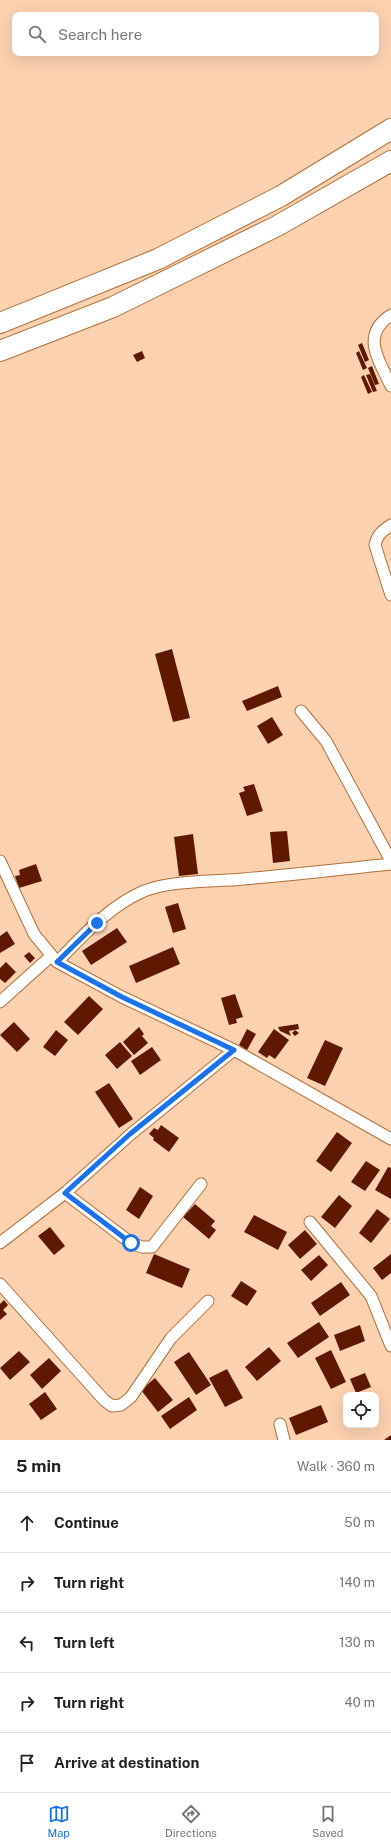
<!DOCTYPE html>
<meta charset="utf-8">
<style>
:root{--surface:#fff;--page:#f6f6f6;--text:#222;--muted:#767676;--line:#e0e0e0;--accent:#1a73e8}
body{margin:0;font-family:"Public Sans",sans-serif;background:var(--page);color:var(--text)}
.controls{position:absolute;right:12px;bottom:12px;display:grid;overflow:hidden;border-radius:8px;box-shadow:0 4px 16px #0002}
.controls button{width:36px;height:36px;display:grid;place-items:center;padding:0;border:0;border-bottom:1px solid var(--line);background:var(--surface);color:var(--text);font:20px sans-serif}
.stop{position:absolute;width:12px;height:12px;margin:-9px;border:3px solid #1a73e8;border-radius:50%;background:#fff}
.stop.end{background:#1a73e8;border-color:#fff;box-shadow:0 1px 4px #0008}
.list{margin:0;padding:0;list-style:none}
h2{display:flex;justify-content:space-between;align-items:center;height:52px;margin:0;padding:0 16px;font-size:17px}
h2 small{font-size:13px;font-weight:400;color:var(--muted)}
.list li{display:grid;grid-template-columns:26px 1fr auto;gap:12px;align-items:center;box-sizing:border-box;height:60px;padding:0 16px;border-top:1px solid var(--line)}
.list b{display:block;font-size:15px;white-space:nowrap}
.list em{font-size:13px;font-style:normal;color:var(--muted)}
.icon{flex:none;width:22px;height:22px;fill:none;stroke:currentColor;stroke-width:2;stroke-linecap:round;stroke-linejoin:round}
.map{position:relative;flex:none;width:391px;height:1440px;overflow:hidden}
.search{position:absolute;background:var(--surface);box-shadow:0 4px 16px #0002;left:12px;right:12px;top:12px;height:44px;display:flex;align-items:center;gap:10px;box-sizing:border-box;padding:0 14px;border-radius:8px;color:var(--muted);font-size:15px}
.sheet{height:352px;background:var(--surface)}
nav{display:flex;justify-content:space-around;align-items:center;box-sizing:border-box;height:56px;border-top:1px solid var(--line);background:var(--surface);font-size:11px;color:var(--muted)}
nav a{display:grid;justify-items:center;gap:2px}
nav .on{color:var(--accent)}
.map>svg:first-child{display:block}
</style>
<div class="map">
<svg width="391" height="1440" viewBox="0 0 391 1440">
<rect width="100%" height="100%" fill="#fbd1b0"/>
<path fill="#5f1900" d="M362 343 369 360 365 362 358 345Z
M142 351 145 358 137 362 133 355Z
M359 351 367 368 363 370 356 353Z
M372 366 379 384 375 385 368 368Z
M370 374 377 391 373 392 366 375Z
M364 375 372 392 368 394 361 377Z
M172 649 190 718 173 722 155 654Z
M278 686 282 697 247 711 242 701Z
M272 717 283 735 268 744 257 726Z
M254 784 263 811 247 816 239 793 245 791 243 787Z
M287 831 290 861 273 863 270 832Z
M193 834 198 874 179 876 174 837Z
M36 864 42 881 19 888 15 876 20 875 19 870Z
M178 903 186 929 173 933 165 907Z
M117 928 127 942 91 965 82 951Z
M7 931 15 944 0 953V936Z
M173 947 180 964 136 983 129 966Z
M29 952 35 958 30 963 24 956Z
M6 962 16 972 5 983 0 979V968Z
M235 994 243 1017 236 1019 237 1023 229 1025 221 998Z
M89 996 103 1009 78 1035 64 1022Z
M14 1022 30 1039 17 1052 0 1035Z
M298 1024 299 1029 289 1031 291 1036 280 1031 278 1027Z
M139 1027 144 1034 142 1036 148 1043 134 1055 123 1042Z
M247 1029 256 1034 247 1050 239 1045Z
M274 1029 289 1040 275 1059 269 1055 267 1058 258 1052Z
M56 1030 68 1040 55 1056 43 1047Z
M295 1030 299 1033 295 1036 292 1033Z
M325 1040 343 1048 325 1086 307 1078Z
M120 1042 132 1056 117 1069 105 1055Z
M152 1047 161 1060 140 1075 131 1061Z
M109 1083 133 1119 119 1128 95 1092Z
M161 1125 179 1138 169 1152 153 1140 154 1138 149 1134 154 1128 158 1130Z
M337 1132 352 1143 331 1172 316 1161Z
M366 1161 380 1170 365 1191 351 1182Z
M388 1167 391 1168V1199L375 1190Z
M140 1187 153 1196 139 1219 126 1210Z
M339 1195 352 1206 335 1228 321 1217Z
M195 1204 215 1221 211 1226 216 1230 209 1239 183 1217Z
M377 1209 390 1219 371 1243 359 1233Z
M254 1215 287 1232 278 1250 244 1232Z
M50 1227 65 1246 54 1255 38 1236Z
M305 1230 317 1244 300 1259 288 1245Z
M154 1254 190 1269 182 1288 146 1273Z
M391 1254V1273L382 1280 373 1268Z
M319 1255 328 1265 311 1281 301 1270Z
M241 1281 257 1291 247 1306 231 1296Z
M341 1282 350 1295 320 1316 311 1303Z
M4 1300 8 1305 3 1310 7 1314 0 1320V1304Z
M319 1322 329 1337 298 1358 287 1343Z
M360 1325 365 1341 340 1351 334 1335Z
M269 1347 281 1361 257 1381 245 1367Z
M331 1350 346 1382 331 1389 315 1358Z
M19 1351 30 1362 10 1380 0 1368Z
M189 1352 211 1385 196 1395 174 1362Z
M49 1358 61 1371 42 1389 30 1375Z
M227 1369 243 1398 225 1407 209 1378Z
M365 1373 371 1387 356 1393 350 1379Z
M155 1378 173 1400 158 1412 141 1390Z
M45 1392 57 1409 41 1420 29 1404Z
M189 1397 197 1410 170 1429 161 1416Z
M321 1405 328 1422 296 1435 289 1418Z
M391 1435V1440H384Z"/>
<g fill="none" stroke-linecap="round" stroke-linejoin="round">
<defs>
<path id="street" d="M391 315C360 335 379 360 391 386
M391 525C382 531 377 535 375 545L391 595
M301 711 326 741 391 861
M0 861 34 934 57 962 122 997 234 1050 131 1134 65 1193 0 1243
M57 962C83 936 109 906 144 891 172 880 212 882 243 879 292 875 342 869 391 864
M0 1002 51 956
M234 1050 391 1139
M65 1193 131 1243 142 1247H152L201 1184
M310 1222 371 1296 391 1346
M0 1284 104 1400 112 1406 121 1405 131 1397 171 1338 208 1301
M280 1424 284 1440"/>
<path id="highway" d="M0 323 158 259 281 196 391 129
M0 351 113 307 277 226 391 161"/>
</defs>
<use href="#street" stroke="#b0703a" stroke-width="13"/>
<use href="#highway" stroke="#b0703a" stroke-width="22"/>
<use href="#street" stroke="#fff" stroke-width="11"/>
<use href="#highway" stroke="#fff" stroke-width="20"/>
</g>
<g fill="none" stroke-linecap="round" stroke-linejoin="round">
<path stroke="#1a73e8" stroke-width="5" d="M97 923 57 962 122 997 234 1050 130 1134 65 1193 131 1243"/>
</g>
</svg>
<div class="controls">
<button><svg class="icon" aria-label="locate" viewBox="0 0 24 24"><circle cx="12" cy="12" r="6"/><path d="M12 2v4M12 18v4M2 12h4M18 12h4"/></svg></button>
</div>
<div class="stop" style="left:131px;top:1243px"></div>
<div class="stop end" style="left:97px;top:923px"></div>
<div class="search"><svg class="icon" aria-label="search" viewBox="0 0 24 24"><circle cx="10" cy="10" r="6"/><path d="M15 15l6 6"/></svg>Search here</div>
</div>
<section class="sheet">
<h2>5 min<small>Walk · 360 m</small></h2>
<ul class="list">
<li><svg class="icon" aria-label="ahead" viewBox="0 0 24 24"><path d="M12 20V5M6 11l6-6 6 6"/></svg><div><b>Continue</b></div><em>50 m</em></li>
<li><svg class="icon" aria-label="right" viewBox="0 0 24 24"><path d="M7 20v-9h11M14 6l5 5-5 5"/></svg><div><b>Turn right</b></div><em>140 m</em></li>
<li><svg class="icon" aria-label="left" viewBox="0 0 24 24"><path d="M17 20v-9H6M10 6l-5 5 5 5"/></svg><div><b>Turn left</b></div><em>130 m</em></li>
<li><svg class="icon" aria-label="right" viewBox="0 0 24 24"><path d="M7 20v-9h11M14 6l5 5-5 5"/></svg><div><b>Turn right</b></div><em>40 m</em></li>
<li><svg class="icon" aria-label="arrive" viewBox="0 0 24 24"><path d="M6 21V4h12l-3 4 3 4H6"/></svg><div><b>Arrive at destination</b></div></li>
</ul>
</section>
<nav>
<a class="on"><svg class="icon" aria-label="map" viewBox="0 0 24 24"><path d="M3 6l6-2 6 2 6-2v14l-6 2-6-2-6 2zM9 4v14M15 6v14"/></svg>Map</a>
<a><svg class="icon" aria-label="directions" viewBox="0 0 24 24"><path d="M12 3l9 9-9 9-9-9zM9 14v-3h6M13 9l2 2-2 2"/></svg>Directions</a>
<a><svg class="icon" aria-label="saved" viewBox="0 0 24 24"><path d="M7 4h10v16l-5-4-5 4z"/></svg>Saved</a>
</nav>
